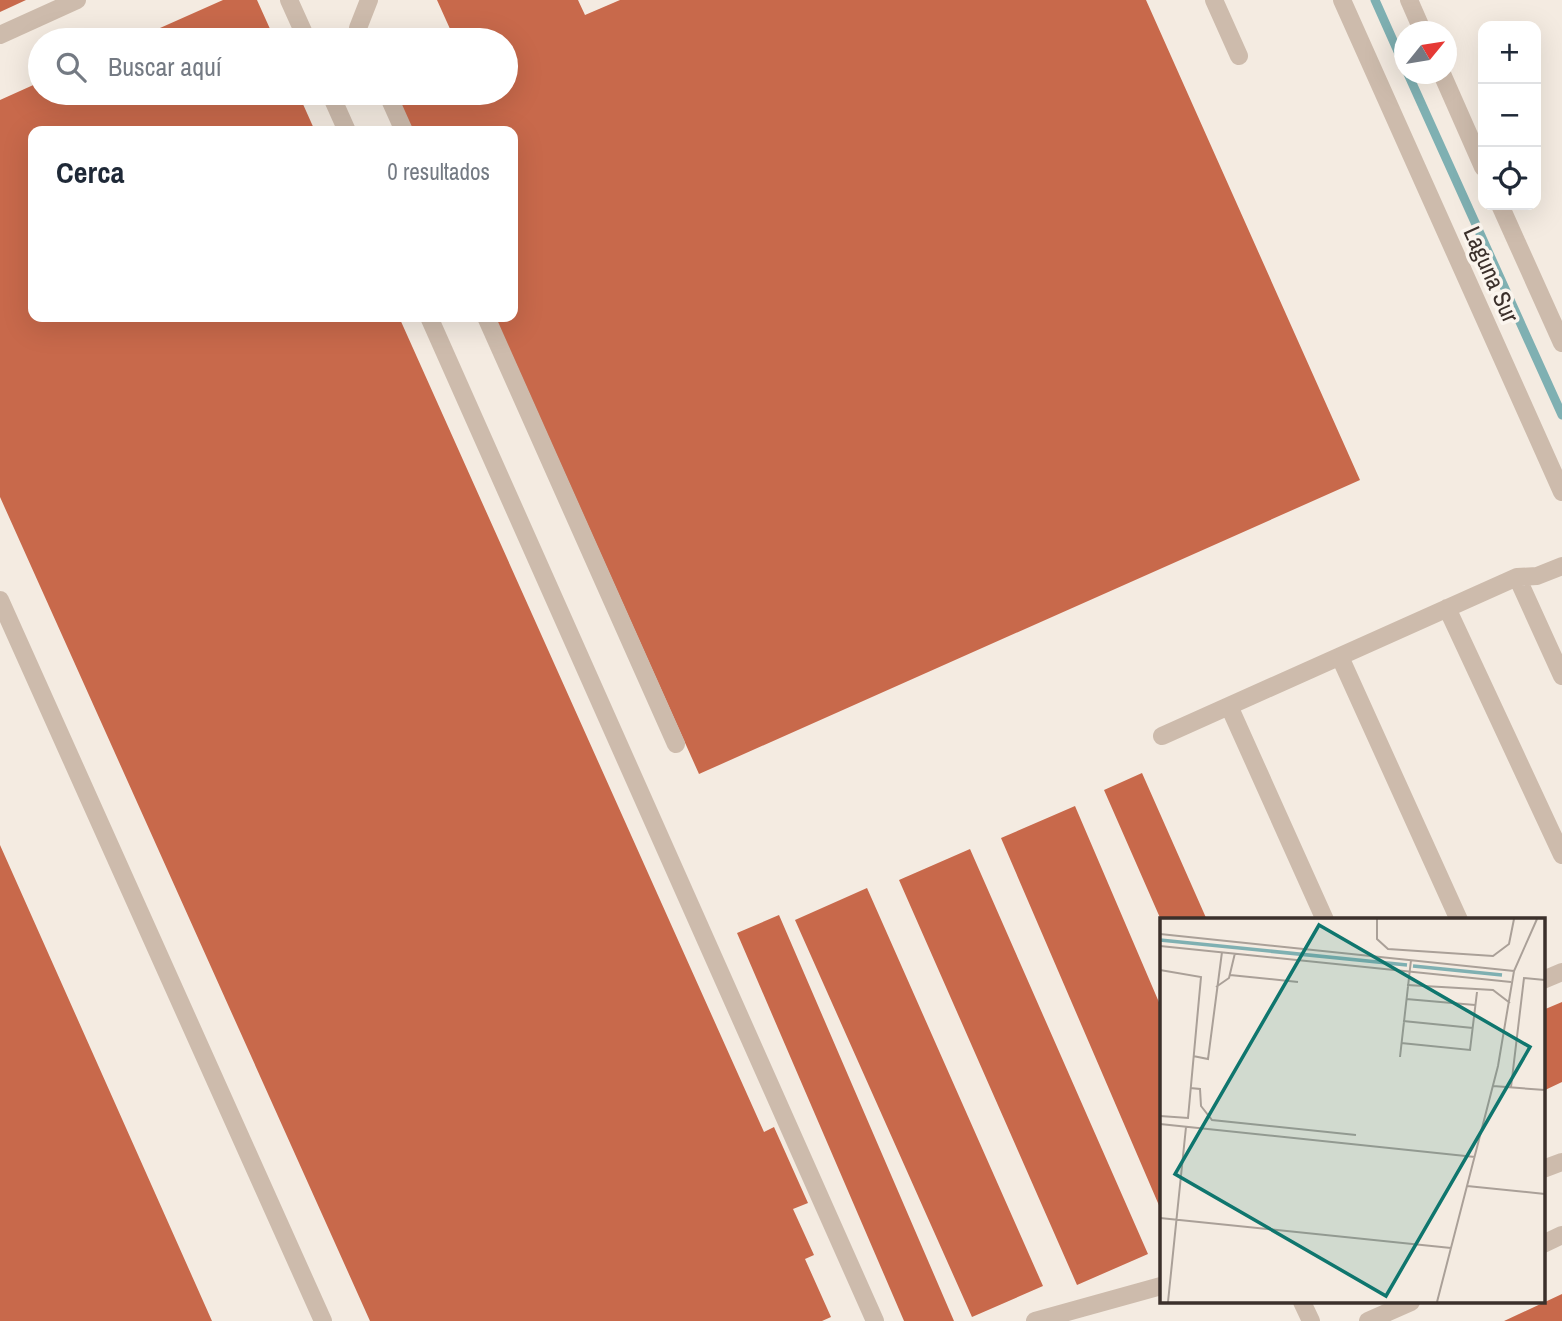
<!DOCTYPE html>
<html lang="es">
<meta charset="utf-8">
<style>
:root{--surface:#fff;--page:#f2f2f3;--text:#1f2937;--muted:#747a83;--line:#e0e1e3}
body{margin:0;font-family:"Archivo Narrow",sans-serif;background:var(--page);color:var(--text)}
.controls{position:absolute;right:21px;top:21px;display:grid;overflow:hidden;border-radius:14px;box-shadow:0 7px 28px #0002}
.controls button{width:63px;height:63px;display:grid;place-items:center;padding:0;border:0;border-bottom:2px solid var(--line);background:var(--surface);color:var(--text);font:35px sans-serif}
.compass{position:absolute;left:1394px;top:21px;width:63px;height:63px;border-radius:50%;background:var(--surface);box-shadow:0 7px 28px #0002;rotate:60deg}
.list{margin:0;padding:0;list-style:none}
h2{display:flex;justify-content:space-between;align-items:center;height:91px;margin:0;padding:0 28px;font-size:30px}
h2 small{font-size:23px;font-weight:400;color:var(--muted)}
.icon{flex:none;width:38px;height:38px;fill:none;stroke:currentColor;stroke-width:2;stroke-linecap:round;stroke-linejoin:round}
.map{position:relative;flex:none;width:1562px;height:1321px;overflow:hidden}
.search{position:absolute;background:var(--surface);box-shadow:0 7px 28px #0002;left:28px;top:28px;width:490px;height:77px;display:flex;align-items:center;gap:18px;box-sizing:border-box;padding:0 24px;border-radius:38px;color:var(--muted);font-size:26px}
.panel{position:absolute;background:var(--surface);box-shadow:0 7px 28px #0002;left:28px;top:126px;width:490px;height:196px;border-radius:14px}
.map>svg:first-child{display:block}
</style>
<div class="map">
<svg width="1562" height="1321" viewBox="0 0 1562 1321">
<rect width="100%" height="100%" fill="#f4ebe1"/>
<g fill="none" stroke-linecap="round" stroke-linejoin="round">
<path stroke="#7fb0b2" stroke-width="9" d="M1375 0 1404 65
M1408 74 1562 415"/>
</g>
<path fill="#c8694b" d="M0 0H26L0 12Z
M223 0H257L275 40H133Z
M437 0H578L585 15 620 0H1146L1360 480 699 774 495 317H513V131H412L397 99 411 93H506V40H455Z
M40 82V93H298L315 131H33V317H399L764 1132 774 1127 808 1203 793 1209 814 1255 805 1259 831 1317 822 1321H370L0 497V100Z
M1142 773 1207 920H1161L1104 790Z
M1075 806 1161 1007V1210L1001 838Z
M0 845 212 1321H0Z
M970 849 1148 1254 1077 1285 899 880Z
M867 888 1043 1286 972 1317 795 920Z
M779 915 954 1321H904L737 933Z
M1562 1002V1082L1543 1091V1010Z
M1562 1294V1321H1504Z"/>
<g fill="none" stroke-linecap="round" stroke-linejoin="round">
<path stroke="#cdbbac" stroke-width="18" d="M289 0 307 40
M1214 0 1239 56
M1342 0 1562 492
M1409 0 1423 32
M0 35 77 0
M363 40 358 28 369 0
M1442 74 1483 167
M330 93 347 131
M387 93 404 131
M1500 205 1562 343
M429 317 875 1321
M486 317 676 744
M1517 577 1562 676
M0 600 323 1321
M1447 608 1562 855
M1340 657 1459 920
M1229 706 1325 920
M1162 736 1517 577 1537 576 1562 566
M1543 980 1562 972
M1543 1169 1562 1162
M1543 1244 1562 1235
M1302 1302 1311 1321
M1035 1321 1161 1286
M1368 1321 1411 1302"/>
</g>
<g text-anchor="middle" dominant-baseline="central" stroke-width="7" stroke-linejoin="round" paint-order="stroke">
<g font-size="24" fill="#3b302b" stroke="#fbf5ee">
<text transform="translate(1492 274) rotate(66)">Laguna Sur</text>
</g>
</g>
<g transform="translate(1160 918)">
<rect width="385" height="385" fill="#f4ebe1"/>
<path fill="none" stroke="#7fb0b2" stroke-width="3.5" d="M0 22 247 47M253 48 342 57"/>
<path fill="none" stroke="#aaa098" stroke-width="2" d="M217 1V21L228 31 333 38 349 26 354 1M0 16 354 53M0 28 351 64M0 52 41 59 28 200 0 198M70 57 138 64M247 67 333 72 350 85M56 69 69 60 75 35M246 81 315 87M243 103 313 110M241 125 310 132 317 74M33 138 48 141 62 34M240 139 251 42M333 168 385 172M351 169 364 60 385 62M30 170 40 171 41 188 52 202 196 217M0 206 315 239M307 268 385 276M0 300 291 330M8 384 26 209M277 384 338 148 354 53 377 1"/>
<path fill="#0f766e" fill-opacity="0.15" stroke="#0f766e" stroke-width="3.5" d="M159 7 370 129 226 378 15 256Z"/>
<rect width="385" height="385" fill="none" stroke="#3b302b" stroke-width="3.5"/>
</g>
</svg>
<div class="controls">
<button>+</button>
<button>−</button>
<button><svg class="icon" aria-label="locate" viewBox="0 0 24 24"><circle cx="12" cy="12" r="6"/><path d="M12 2v4M12 18v4M2 12h4M18 12h4"/></svg></button>
</div>
<svg class="compass" viewBox="-18 -18 36 36"><path d="M0-13l5 13h-10z" fill="#e53935"/><path d="M0 13l5-13h-10z" fill="#747a83"/></svg>
<div class="search"><svg class="icon" aria-label="search" viewBox="0 0 24 24"><circle cx="10" cy="10" r="6"/><path d="M15 15l6 6"/></svg>Buscar aquí</div>
<section class="panel">
<h2>Cerca<small>0 resultados</small></h2>
<ul class="list">
</ul>
</section>
</div>
